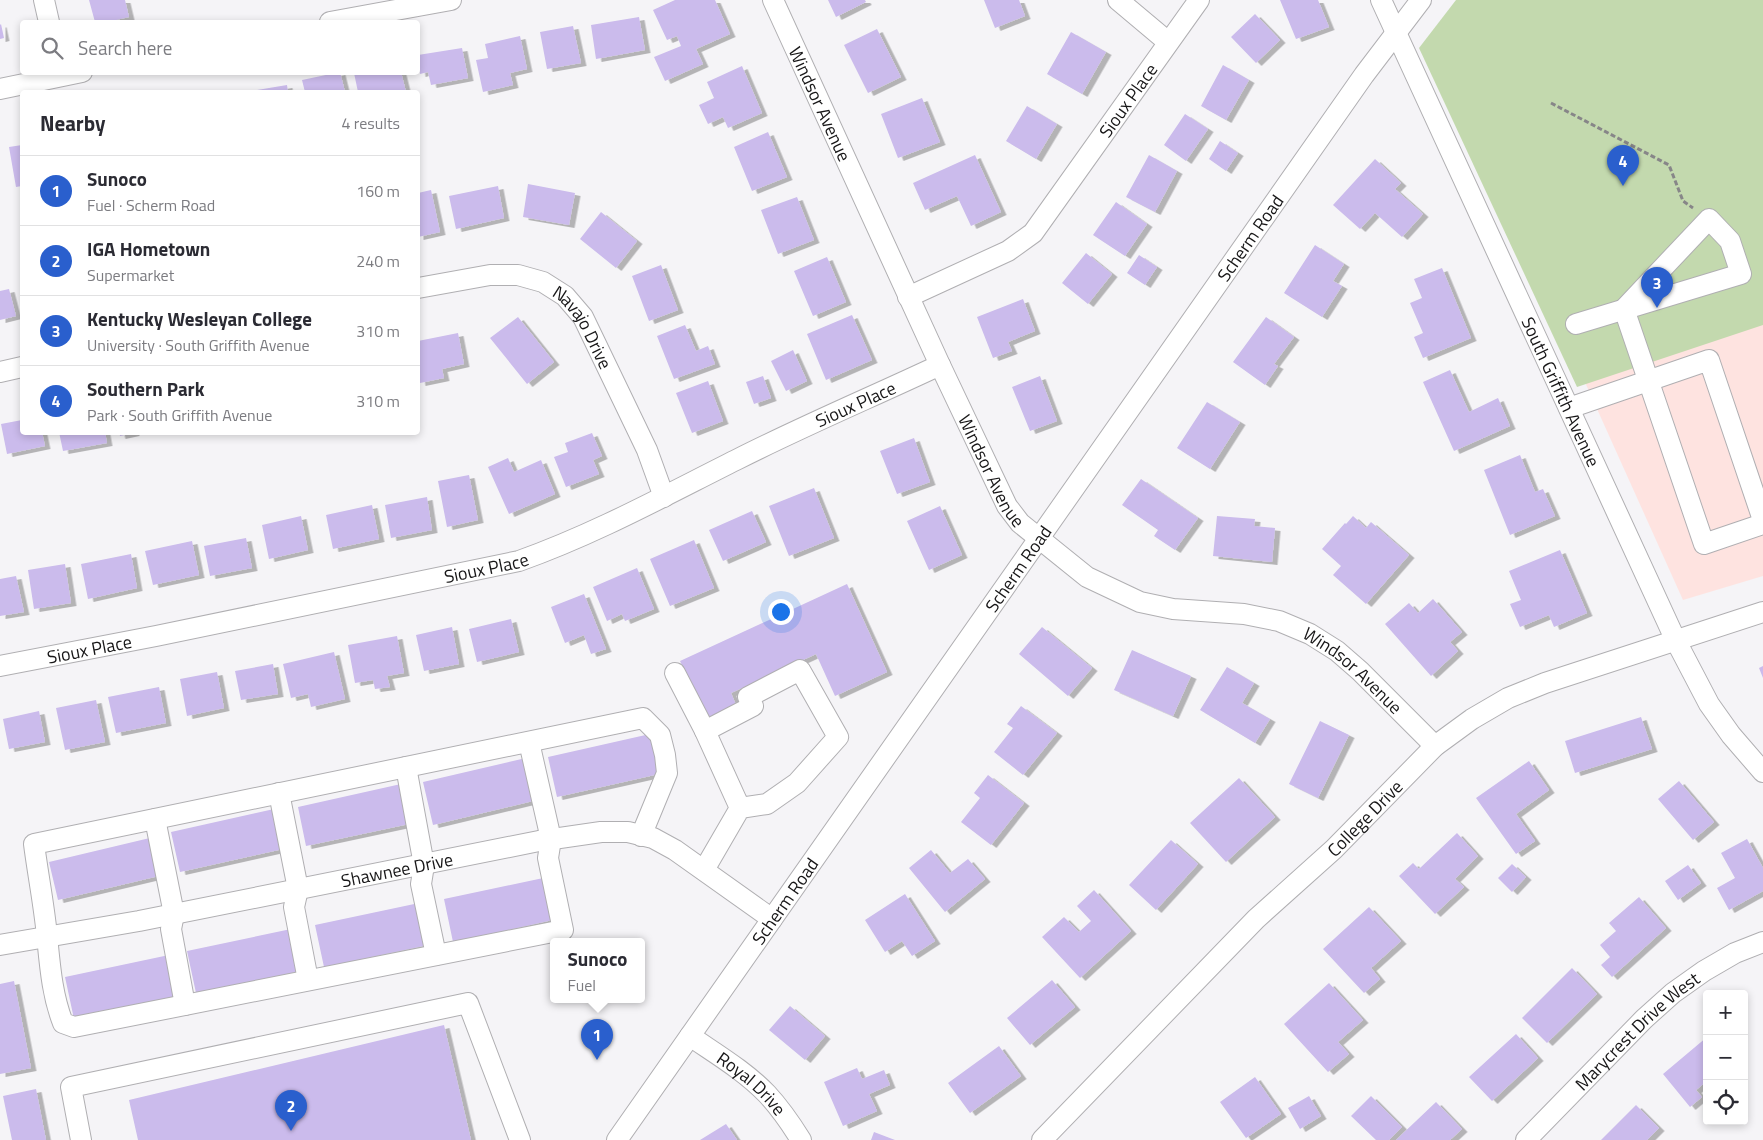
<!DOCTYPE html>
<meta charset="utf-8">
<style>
:root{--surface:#fff;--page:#f7f7f7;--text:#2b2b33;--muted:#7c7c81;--line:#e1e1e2;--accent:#2a5fcd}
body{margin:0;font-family:"Titillium Web",sans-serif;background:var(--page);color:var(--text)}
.controls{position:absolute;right:15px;bottom:15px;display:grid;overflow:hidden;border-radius:5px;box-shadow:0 2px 8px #0003}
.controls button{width:45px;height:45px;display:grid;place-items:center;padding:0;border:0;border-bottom:1px solid var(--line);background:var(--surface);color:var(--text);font:25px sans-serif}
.you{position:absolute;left:780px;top:611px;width:18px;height:18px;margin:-12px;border:4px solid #fff;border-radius:50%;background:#1a73e8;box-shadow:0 0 0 8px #1a73e833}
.badge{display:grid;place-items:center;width:32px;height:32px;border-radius:50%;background:var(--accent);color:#fff;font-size:16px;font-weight:700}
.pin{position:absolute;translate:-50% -41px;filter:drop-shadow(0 1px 2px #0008)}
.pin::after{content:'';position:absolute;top:26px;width:18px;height:15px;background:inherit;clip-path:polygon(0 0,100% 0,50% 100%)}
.popup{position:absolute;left:550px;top:938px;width:95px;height:65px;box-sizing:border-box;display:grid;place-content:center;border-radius:5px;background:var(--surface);filter:drop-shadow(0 1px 4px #0005);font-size:16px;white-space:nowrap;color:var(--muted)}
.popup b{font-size:19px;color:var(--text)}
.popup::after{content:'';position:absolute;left:50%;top:100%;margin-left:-10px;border:10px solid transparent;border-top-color:var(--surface)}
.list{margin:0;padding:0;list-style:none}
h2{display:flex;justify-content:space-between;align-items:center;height:65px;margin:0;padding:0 20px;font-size:21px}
h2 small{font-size:16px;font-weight:400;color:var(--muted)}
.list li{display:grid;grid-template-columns:32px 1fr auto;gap:15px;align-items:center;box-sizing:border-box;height:70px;padding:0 20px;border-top:1px solid var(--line)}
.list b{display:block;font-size:19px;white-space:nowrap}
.list p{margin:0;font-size:16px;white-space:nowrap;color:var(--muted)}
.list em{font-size:16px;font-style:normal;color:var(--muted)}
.icon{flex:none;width:28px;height:28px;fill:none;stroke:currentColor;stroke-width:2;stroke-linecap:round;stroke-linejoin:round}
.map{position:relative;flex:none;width:1763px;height:1140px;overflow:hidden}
.search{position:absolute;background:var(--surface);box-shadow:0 2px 8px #0003;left:20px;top:20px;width:400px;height:55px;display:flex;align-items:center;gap:12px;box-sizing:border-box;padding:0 18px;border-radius:5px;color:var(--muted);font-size:19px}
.panel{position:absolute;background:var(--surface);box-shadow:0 2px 8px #0003;left:20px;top:90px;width:400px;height:345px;border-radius:5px}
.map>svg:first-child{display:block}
</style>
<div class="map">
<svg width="1763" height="1140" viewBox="0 0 1763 1140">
<defs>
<filter id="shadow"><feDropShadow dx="5.5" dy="3" stdDeviation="0" flood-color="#0004"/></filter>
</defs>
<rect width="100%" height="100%" fill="#f5f4f7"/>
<path fill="#fee3e0" d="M1763 0V576L1683 600 1431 40Z"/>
<path fill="#c3d9ae" d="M1456 0H1763V325L1577 387 1419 48Z"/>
<path fill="#cbbbec" filter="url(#shadow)" d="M89 0H125L129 17 107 22H95Z
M675 0H715L730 34 696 49 703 64 665 81 654 57 681 46 677 36 667 40 653 10Z
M828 0H865L866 2 836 17Z
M984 0H1019L1025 16 995 28Z
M1280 0H1318L1329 27 1296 39Z
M1255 14 1280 40 1256 63 1231 37Z
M639 17 645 50 596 59 591 25Z
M1 24 4 38 0 39V25Z
M573 26 581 63 547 69 540 32Z
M877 29 901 77 868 93 844 45Z
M1071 32 1106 52 1082 94 1047 74Z
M520 36 527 69 510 73 513 85 483 92 476 60 488 58 485 44Z
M462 48 468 78 431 85 428 72 420 74 418 55Z
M1223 65 1249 80 1226 120 1201 106Z
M742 66 762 113 728 128 723 117 708 124 699 105 714 98 707 82Z
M340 72 345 92H305L302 80Z
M401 72 406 92H358L354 73Z
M287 85 288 92H251V91Z
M922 98 940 142 898 158 881 114Z
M1027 106 1057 124 1036 159 1006 141Z
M1185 114 1208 129 1186 161 1164 145Z
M768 132 787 177 752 191 734 147Z
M1220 141 1238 153 1226 171 1209 159Z
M22 145V186L16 187 9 147Z
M975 155 1001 212 971 226 957 196 925 210 913 183Z
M1149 155 1177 171 1155 212 1126 197Z
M1375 159 1401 183 1395 189 1423 214 1402 237 1375 213 1360 229 1333 205Z
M528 184 575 193 569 225 523 217Z
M498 186 504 218 456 229 449 196Z
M431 190 440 232 418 237V193Z
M797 197 814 240 778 254 761 210Z
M1116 202 1147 224 1125 256 1093 235Z
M601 212 637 241 616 268 580 239Z
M1315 245 1344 264 1333 281 1342 286 1322 317 1284 293Z
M1086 253 1112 274 1088 304 1062 283Z
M1139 255 1157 267 1145 285 1127 273Z
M827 257 846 302 813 316 794 271Z
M661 265 678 310 649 321 632 276Z
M1442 268 1471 338 1423 358 1414 337 1423 333 1410 303 1422 298 1414 279Z
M9 289 16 316 0 320V291Z
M1023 299 1035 331 1008 342 1012 351 993 358 977 317Z
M852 315 872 360 826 380 807 334Z
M518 317 554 362 527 384 490 338Z
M1266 317 1294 337 1274 364 1278 366 1265 385 1233 362Z
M685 325 696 351 708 346 715 364 674 379 657 336Z
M458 333 464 364 442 369 444 378 420 383 418 369V341Z
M793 350 807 381 786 391 771 361Z
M1450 370 1469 412 1498 398 1510 426 1454 451 1423 382Z
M763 376 771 398 754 404 746 382Z
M1040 376 1057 421 1030 431 1012 387Z
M708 381 723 421 692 433 676 393Z
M1207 402 1240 422 1210 469 1177 448Z
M22 420V432H42L45 446 7 454 1 424Z
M59 432H105L107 443 63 451Z
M119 432H134V433L120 436Z
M592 433 602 456 593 460 599 474 566 487 554 457 568 452 565 443Z
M914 438 930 482 897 494 880 451Z
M1520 455 1535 492 1543 489 1555 516 1510 535 1484 470Z
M508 458 514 472 541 460 555 494 509 514 488 467Z
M469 475 478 520 447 527 438 481Z
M1141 479 1198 518 1175 550 1154 536 1158 530 1122 505Z
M814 488 834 538 789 556 769 506Z
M427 497 432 530 391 538 385 505Z
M372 505 379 539 333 549 326 515Z
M940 506 962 555 929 570 907 521Z
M752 511 766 542 723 561 709 530Z
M301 516 308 550 269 559 262 525Z
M1217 516 1255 519 1254 526 1275 528 1272 562 1213 556Z
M1353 516 1366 528 1371 522 1409 555 1366 604 1333 575 1341 566 1322 549 1345 523 1346 524Z
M246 538 252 568 210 576 204 546Z
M694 540 714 588 670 606 650 559Z
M192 541 199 575 153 585 145 551Z
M1560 550 1587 613 1554 627 1549 615 1520 627 1510 604 1521 600 1509 571Z
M131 554 137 588 88 599 81 564Z
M65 564 71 603 34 609 28 570Z
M637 568 654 609 625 621 622 614 607 621 593 587Z
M16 576 24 612 0 616V579Z
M847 584 887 672 835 696 816 654 731 693 736 705 707 718 680 661Z
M584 594 606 649 591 654 584 635 565 643 551 607Z
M1433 599 1462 632 1450 642 1458 651 1431 676 1385 624 1409 603 1418 613Z
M511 619 519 652 477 662 469 629Z
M452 627 459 664 424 671 416 635Z
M1042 627 1092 668 1068 696 1019 654Z
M397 636 404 673 387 676 390 687 375 689 373 680 355 683 348 645Z
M1132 650 1191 676 1173 716 1114 690Z
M334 652 345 699 311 707 308 694 291 698 283 664Z
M273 664 278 694 241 700 235 671Z
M1763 666V678L1759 668Z
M1227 667 1254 683 1242 703 1270 719 1255 743 1200 710Z
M217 672 224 708 187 716 180 679Z
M159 687 166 723 116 733 108 697Z
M96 700 105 742 65 750 56 708Z
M1021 706 1057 733 1023 775 994 752 1013 728 1007 724Z
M39 711 45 742 9 749 3 719Z
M1641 717 1652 749 1575 773 1565 741Z
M1320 721 1349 735 1318 798 1289 784Z
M650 734 659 774 557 797 548 757Z
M526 758 537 800 433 825 423 782Z
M1529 761 1549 790 1516 814 1535 841 1516 854 1476 798Z
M988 775 1024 803 991 845 961 822 980 798 974 793Z
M1239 778 1275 817 1226 862 1190 823Z
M1679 781 1714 822 1693 840 1658 799Z
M401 784 409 824 306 846 298 807Z
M274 809 283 849 180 872 171 832Z
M1457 833 1478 856 1455 879 1464 887 1435 914 1399 876 1413 863 1419 869Z
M154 837 163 875 58 900 49 862Z
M1747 839 1763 868V891L1729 910 1717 888 1735 878 1721 853Z
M1171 840 1198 864 1156 910 1129 885Z
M931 850 950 873 968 859 985 879 945 912 909 868Z
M1512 864 1526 877 1512 892 1498 878Z
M1688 865 1701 883 1678 900 1665 881Z
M548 877 557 919 453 942 444 899Z
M1094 890 1131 931 1080 978 1042 937 1064 917 1079 932 1091 921 1077 906Z
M905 894 935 941 912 956 902 941 885 952 865 920Z
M1639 897 1666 928 1612 977 1601 965 1610 957 1600 945 1616 931 1609 923Z
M419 903 428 945 324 967 315 925Z
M1369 907 1401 941 1371 968 1380 979 1364 993 1323 949Z
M291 929 300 971 196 993 187 951Z
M169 955 178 997 74 1019 65 977Z
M1572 968 1597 994 1547 1043 1522 1018Z
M1052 980 1075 1007 1030 1045 1007 1018Z
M14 981 31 1068 0 1074V984Z
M1329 983 1363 1020 1338 1042 1349 1054 1328 1072 1284 1024Z
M790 1006 825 1036 805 1060 769 1030Z
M444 1025 471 1140H138L129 1100Z
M1516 1034 1538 1058 1492 1101 1469 1077Z
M1707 1037V1081L1696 1090 1702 1097 1690 1107 1663 1074Z
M999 1046 1021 1076 970 1113 948 1083Z
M857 1068 862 1079 884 1070 890 1085 869 1094 877 1111 843 1126 824 1082Z
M1255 1077 1281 1114 1246 1138 1220 1102Z
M36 1089 46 1140H12L3 1096Z
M1309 1096 1321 1116 1300 1129 1288 1108Z
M1371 1096 1402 1127 1389 1140H1376L1351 1116Z
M1436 1102 1462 1129 1450 1140H1396Z
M1636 1105 1659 1128 1647 1140H1601Z
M726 1124 737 1140H700Z
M874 1132 895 1140H871Z"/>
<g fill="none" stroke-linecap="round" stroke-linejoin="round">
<defs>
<g id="minor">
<path d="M44 0 49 22"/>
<path id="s1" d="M773 0 940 365 1007 506 1020 523 1087 577 1140 602 1173 609 1244 614 1279 621 1310 634 1337 651 1360 671 1435 746"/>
<path d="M1118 0 1168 42"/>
<path id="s2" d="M1381 0 1676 641 1709 704 1731 735 1763 772"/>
<path d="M330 22 451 0"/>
<path d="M0 89 82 72"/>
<path id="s3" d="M418 288 490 275H518L543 282 565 296 583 317 647 450 664 497"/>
<path id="s4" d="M908 297 1008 251 1033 233 1199 0"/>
<path d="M1624 309 1704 544 1763 524"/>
<path d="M1576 324 1741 274 1730 241 1709 219 1624 309"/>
<path d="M0 372 22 367"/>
<path d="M1569 408 1709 360 1763 520"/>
<path id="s5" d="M0 666 156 636 519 561C595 534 664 496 736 460 803 426 872 397 940 365"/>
<path d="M675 673 705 731"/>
<path d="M529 742 551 839 548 858 563 930 74 1027 63 1023C52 995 50 966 47 936 44 905 38 875 34 844L643 718 660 735 665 755 667 773 641 836"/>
<path d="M406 767 424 865 421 884 436 955"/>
<path d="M279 793 298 889 294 907 308 980"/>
<path d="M155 819 174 914 171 929 185 1005"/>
<path d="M704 870 740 808 705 731 753 706 748 697 800 670 838 737 797 783 767 804 740 808"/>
<path id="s6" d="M0 945 139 921 539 841 601 832H628L653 838 675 850 772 919"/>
<path id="s7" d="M690 1036C716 1054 745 1071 767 1094 780 1108 791 1124 801 1140"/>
<path d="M81 1140 71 1087 468 1003 520 1140"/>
<path id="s8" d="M617 1140 1364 75 1421 0"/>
<path id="s9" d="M1042 1140 1256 919 1334 849 1435 746 1472 719 1508 698 1545 683 1763 612"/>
<path id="s10" d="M1526 1140 1644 1019 1673 993 1704 971 1735 953 1763 942"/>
</g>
</defs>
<use href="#minor" stroke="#b0afb2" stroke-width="22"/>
<path stroke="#878688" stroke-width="3" stroke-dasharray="5 2.5" stroke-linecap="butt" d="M1551 103 1669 165 1683 201 1693 208"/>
<use href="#minor" stroke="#fff" stroke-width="20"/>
</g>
<g text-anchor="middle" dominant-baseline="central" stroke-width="4.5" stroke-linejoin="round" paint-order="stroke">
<g font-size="18" fill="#171617" stroke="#fff">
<text stroke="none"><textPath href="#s4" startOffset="304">Sioux Place</textPath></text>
<text stroke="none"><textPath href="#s1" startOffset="114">Windsor Avenue</textPath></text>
<text stroke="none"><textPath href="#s8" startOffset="1102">Scherm Road</textPath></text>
<text stroke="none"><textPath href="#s3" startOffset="189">Navajo Drive</textPath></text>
<text stroke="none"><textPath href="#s2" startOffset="431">South Griffith Avenue</textPath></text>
<text stroke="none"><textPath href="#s5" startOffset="901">Sioux Place</textPath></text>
<text stroke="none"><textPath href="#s1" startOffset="519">Windsor Avenue</textPath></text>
<text stroke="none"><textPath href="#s5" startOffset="496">Sioux Place</textPath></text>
<text stroke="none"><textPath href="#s8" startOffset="698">Scherm Road</textPath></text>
<text stroke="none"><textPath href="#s5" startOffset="91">Sioux Place</textPath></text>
<text stroke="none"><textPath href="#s1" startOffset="954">Windsor Avenue</textPath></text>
<text stroke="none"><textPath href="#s9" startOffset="456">College Drive</textPath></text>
<text stroke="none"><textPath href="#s6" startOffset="404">Shawnee Drive</textPath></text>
<text stroke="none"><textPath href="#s8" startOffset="292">Scherm Road</textPath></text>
<text stroke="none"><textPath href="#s10" startOffset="156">Marycrest Drive West</textPath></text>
<text stroke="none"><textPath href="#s7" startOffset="78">Royal Drive</textPath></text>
</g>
</g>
</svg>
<div class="controls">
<button>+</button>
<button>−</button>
<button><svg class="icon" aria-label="locate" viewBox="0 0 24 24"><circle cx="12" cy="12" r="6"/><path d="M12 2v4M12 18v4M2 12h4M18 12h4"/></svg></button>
</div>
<div class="you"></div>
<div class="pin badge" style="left:597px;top:1060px">1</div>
<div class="popup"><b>Sunoco</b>Fuel</div>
<div class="pin badge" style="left:291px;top:1131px">2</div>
<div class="pin badge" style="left:1657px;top:308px">3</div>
<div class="pin badge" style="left:1623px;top:186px">4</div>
<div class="search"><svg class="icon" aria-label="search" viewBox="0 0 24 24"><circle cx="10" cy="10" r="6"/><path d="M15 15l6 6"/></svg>Search here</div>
<section class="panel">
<h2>Nearby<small>4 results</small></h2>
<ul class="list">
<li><span class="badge">1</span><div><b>Sunoco</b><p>Fuel · Scherm Road</p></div><em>160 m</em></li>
<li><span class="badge">2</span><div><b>IGA Hometown</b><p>Supermarket</p></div><em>240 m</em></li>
<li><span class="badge">3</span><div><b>Kentucky Wesleyan College</b><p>University · South Griffith Avenue</p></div><em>310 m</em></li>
<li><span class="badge">4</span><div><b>Southern Park</b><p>Park · South Griffith Avenue</p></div><em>310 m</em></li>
</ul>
</section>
</div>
